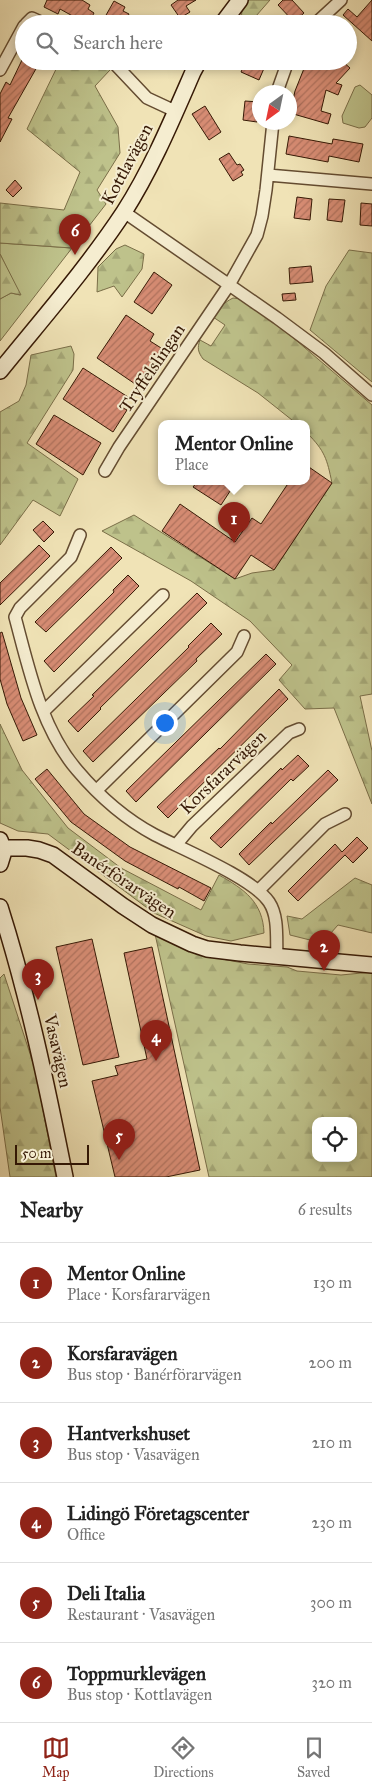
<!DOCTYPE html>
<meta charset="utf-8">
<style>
:root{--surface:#fff;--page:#f2f2f2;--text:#222;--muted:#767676;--line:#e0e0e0;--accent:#8f2418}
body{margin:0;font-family:"IM FELL Great Primer",serif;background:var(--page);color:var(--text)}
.controls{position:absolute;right:15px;bottom:15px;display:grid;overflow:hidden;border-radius:10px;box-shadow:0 2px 8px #0003}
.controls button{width:45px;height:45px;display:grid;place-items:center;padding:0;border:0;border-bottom:1px solid var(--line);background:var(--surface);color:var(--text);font:25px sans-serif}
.compass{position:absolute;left:252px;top:85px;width:45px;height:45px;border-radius:50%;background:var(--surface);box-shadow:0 2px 8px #0003;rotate:213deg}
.scale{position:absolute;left:15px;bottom:12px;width:74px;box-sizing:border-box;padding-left:5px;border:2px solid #361905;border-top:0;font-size:14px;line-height:18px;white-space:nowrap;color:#361905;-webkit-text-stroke:4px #f5edd0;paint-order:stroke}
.you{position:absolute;left:164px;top:722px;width:18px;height:18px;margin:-12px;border:4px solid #fff;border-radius:50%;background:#1a73e8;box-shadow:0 0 0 8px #1a73e833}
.badge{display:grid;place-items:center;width:32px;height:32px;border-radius:50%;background:var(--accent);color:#fff;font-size:16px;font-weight:700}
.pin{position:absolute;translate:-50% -41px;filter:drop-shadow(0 1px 2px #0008)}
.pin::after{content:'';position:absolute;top:26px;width:18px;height:15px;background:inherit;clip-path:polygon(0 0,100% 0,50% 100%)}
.popup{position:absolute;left:158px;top:420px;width:152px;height:65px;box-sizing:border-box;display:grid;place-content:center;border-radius:10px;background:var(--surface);filter:drop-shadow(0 1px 4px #0005);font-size:16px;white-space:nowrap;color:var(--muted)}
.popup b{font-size:19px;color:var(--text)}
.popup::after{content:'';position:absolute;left:50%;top:100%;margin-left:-10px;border:10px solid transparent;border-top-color:var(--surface)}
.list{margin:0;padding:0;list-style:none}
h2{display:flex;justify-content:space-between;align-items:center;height:65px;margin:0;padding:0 20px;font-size:21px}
h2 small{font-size:16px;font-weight:400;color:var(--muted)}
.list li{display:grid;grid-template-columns:32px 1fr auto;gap:15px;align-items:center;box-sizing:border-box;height:80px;padding:0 20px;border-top:1px solid var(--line)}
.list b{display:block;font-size:19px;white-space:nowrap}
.list p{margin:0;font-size:16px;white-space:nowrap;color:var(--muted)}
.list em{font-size:16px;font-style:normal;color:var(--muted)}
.icon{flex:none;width:28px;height:28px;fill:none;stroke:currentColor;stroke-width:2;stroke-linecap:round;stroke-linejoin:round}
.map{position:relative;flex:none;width:372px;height:1177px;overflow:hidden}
.search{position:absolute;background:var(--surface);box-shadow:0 2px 8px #0003;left:15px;right:15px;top:15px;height:55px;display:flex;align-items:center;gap:12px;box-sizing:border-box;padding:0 18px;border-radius:28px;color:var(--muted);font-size:19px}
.sheet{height:545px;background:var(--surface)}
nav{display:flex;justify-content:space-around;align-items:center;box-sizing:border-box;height:70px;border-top:1px solid var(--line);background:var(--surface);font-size:14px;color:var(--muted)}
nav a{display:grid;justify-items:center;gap:2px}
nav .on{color:var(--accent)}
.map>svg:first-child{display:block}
</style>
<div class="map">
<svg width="372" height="1177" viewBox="0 0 372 1177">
<defs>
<pattern id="forest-firs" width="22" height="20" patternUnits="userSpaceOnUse" patternTransform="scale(1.25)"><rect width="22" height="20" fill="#bec28b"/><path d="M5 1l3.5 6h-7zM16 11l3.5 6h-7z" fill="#a4a676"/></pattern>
<pattern id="building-hatch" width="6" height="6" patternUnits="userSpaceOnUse" patternTransform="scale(1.25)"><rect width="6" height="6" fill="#d88d75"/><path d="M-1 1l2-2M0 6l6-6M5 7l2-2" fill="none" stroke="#b0725e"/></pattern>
</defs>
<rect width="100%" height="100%" fill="#f0e3b6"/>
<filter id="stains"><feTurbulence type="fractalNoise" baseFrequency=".004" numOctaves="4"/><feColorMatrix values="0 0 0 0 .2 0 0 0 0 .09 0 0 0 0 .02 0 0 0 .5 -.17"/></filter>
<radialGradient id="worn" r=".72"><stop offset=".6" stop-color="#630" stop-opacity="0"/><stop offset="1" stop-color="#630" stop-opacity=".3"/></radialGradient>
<path fill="#bec28b" stroke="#7a6e48" d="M360 85 372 95V118L365 127 359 128 343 123 342 116 355 87Z
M0 243 72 248 0 341V299L11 293 20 295 0 254Z"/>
<path fill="url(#forest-firs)" stroke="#7a6e48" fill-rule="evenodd" d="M249 0H270L249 24H241L242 9Z
M60 61H97L110 70 95 86 118 127 120 153 97 190 106 204 72 248 0 243V203L64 210 80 172 27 129Z
M125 245 144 254 142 269 122 297 114 286 97 292 98 267 116 249Z
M349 250 372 253V382L310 330 326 286Z
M0 254 21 295 11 293 0 299Z
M233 298 242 299 291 336 372 405V694L360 696 372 751V804L334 708 305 709 279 680 292 665 250 621 191 581 102 531 134 515 235 579 252 573 274 570 332 483C327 459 325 451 307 433L306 424H297L258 393 203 359C198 352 197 348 200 340L211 346 225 325 213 317C219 308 223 303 233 298Z
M71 346 74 354 73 370 27 443 78 479 60 516 33 500 0 545V412L19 401 26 385 31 355Z
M0 724 22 770 68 828 121 868 201 910 219 875C244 889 263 902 264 933L231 941 206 936 154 913 48 834 18 831 0 823Z
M355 878 372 885V933L338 925 322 943 290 935 287 916 302 919Z
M155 934 196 954 248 964 287 967 297 971 341 975 372 972V1177H209ZM316 1121H353V1158H316Z
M4 974 35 1069 56 1177H10L0 1107V978Z"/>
<path fill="url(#building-hatch)" stroke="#361905" d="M47 0H82L90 5 88 9 94 13 88 24H87L60 9 58 14 44 7Z
M178 0H196L186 6 190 12 180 18 171 5Z
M283 0H292L304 13 294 22 278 5Z
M372 0V41L343 15 348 9 357 17Z
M114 1 125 7 123 11 129 14 124 24H101Z
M22 60 37 67 8 118 12 119 0 142V94L6 82 10 85Z
M246 61H253L265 66 259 80 241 72Z
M307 61H342L350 68 336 83 342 85 338 95 326 90 321 111 331 114 328 124 290 113 295 91Z
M245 101 259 102 257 122 243 120Z
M205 106 221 132 209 140 192 114Z
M289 136 332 144 333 139 363 144 359 162 329 156 328 162 286 154Z
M229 153 237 165 240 164 244 170 241 172 243 175 233 181 219 159Z
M15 180 22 188 13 197 6 190Z
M297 197 312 199 310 220 294 218Z
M329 199 345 200 342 222 327 220Z
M361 203 372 204V226L360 225Z
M311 266 313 282 290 284 289 268Z
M154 272 172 285 152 314 134 302Z
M295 293 296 300 283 301 282 294Z
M126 315 154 334 150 341 169 353 144 390 97 358Z
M83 368 128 397 121 407 127 410 113 432 63 399Z
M54 415 101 443 83 475 36 444Z
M306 465 332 483 274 570 251 555 235 579 162 531 180 504 235 542 252 518 261 524 289 482H306Z
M197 482H236L221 505 193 487Z
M43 521 54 532 44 542 33 530Z
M39 545 50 556 0 605V583Z
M111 547 122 558 46 632 35 622Z
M128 575 139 586 54 672 44 661 114 592 113 590Z
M197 593 207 603 100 708 101 709 78 732 68 721 94 696 92 695Z
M211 623 222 634 196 659 197 661 93 762 83 751 189 647 188 646Z
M2 632 21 698 37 735 23 741 7 704 0 679V633Z
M266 654 276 664 136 802 126 791Z
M279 689 288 699 168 818 157 807 219 748 220 749Z
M298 755 309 766 293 781 291 779 221 848 210 838 281 768 282 770Z
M47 769 84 814 130 847 211 888 204 901 179 887 178 889 125 861 71 822 35 779Z
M328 770 338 780 249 865 239 854 271 822 272 824Z
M357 837 368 848 353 863 345 855 298 901 288 891 335 844 342 852Z
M92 939 119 1057 83 1065 56 947Z
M152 947 200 1170 166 1177H115L92 1081 118 1075 115 1066 147 1059 124 953Z"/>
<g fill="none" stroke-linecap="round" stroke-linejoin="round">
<defs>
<path id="street" d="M26 24 32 18 45 24
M315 24 341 0
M112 61 147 98 175 111
M0 70 24 26
M277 92 288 61
M268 175 372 184
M124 212 277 318 324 353 372 395
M105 471 119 447 229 285 257 235 262 216 266 190 273 122
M80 535 71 557 20 608 15 617C29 669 41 728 77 770 99 796 125 819 155 835 182 849 253 878 269 902 279 917 276 939 277 957
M44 711 163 595
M97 790 237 652 244 636
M176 845 192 826 289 733 299 729
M259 890 325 824 345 814"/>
<path id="secondary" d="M222 24 240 0
M0 371C42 319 87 268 124 212 152 168 172 120 193 72L199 61
M0 840 4 851 0 864
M4 848H27L39 850 53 855 123 906 152 925 192 944 207 949 240 953 372 965
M0 907C28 995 47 1086 65 1177"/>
</defs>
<use href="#street" stroke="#644c31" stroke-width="14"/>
<use href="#secondary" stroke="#361905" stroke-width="18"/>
<use href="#street" stroke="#f5edd0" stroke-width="11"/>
<use href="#secondary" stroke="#f5edd0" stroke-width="15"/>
</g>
<g text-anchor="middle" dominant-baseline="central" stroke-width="4" stroke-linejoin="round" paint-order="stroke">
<g font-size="18" fill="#361905" stroke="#f5edd0">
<text transform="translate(127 164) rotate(-62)">Kottlavägen</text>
<text transform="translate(152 368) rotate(-56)">Tryffelslingan</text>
<text transform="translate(223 772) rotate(-44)">Korsfararvägen</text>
<text transform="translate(124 880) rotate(34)">Banérförarvägen</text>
<text transform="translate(58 1051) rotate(77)">Vasavägen</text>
</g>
</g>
<rect width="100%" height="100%" filter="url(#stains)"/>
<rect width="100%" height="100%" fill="url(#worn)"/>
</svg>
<div class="controls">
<button><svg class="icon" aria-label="locate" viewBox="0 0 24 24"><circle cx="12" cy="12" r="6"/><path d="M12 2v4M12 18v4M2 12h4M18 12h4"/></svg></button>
</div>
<svg class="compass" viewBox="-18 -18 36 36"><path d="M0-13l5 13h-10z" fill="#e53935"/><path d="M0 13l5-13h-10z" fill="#767676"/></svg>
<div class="scale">50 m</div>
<div class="you"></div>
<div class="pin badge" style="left:234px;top:543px">1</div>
<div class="popup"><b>Mentor Online</b>Place</div>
<div class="pin badge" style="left:324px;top:971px">2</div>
<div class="pin badge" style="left:38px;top:1000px">3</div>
<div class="pin badge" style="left:156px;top:1061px">4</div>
<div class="pin badge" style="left:119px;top:1160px">5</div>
<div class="pin badge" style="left:75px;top:255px">6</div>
<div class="search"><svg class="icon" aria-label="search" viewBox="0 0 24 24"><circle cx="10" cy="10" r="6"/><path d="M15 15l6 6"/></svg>Search here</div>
</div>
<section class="sheet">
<h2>Nearby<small>6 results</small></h2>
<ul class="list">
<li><span class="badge">1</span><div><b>Mentor Online</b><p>Place · Korsfararvägen</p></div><em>130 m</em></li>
<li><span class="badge">2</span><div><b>Korsfaravägen</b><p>Bus stop · Banérförarvägen</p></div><em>200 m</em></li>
<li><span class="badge">3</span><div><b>Hantverkshuset</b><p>Bus stop · Vasavägen</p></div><em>210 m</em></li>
<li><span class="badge">4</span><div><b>Lidingö Företagscenter</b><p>Office</p></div><em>230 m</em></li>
<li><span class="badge">5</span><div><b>Deli Italia</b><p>Restaurant · Vasavägen</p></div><em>300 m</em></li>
<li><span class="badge">6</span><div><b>Toppmurklevägen</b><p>Bus stop · Kottlavägen</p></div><em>320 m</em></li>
</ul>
</section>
<nav>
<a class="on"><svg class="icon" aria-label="map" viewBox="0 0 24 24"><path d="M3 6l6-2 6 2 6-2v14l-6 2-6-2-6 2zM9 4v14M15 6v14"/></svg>Map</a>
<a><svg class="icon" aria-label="directions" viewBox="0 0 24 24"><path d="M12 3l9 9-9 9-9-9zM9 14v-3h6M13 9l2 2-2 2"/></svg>Directions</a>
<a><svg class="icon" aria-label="saved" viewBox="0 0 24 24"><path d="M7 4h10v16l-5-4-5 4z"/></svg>Saved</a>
</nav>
